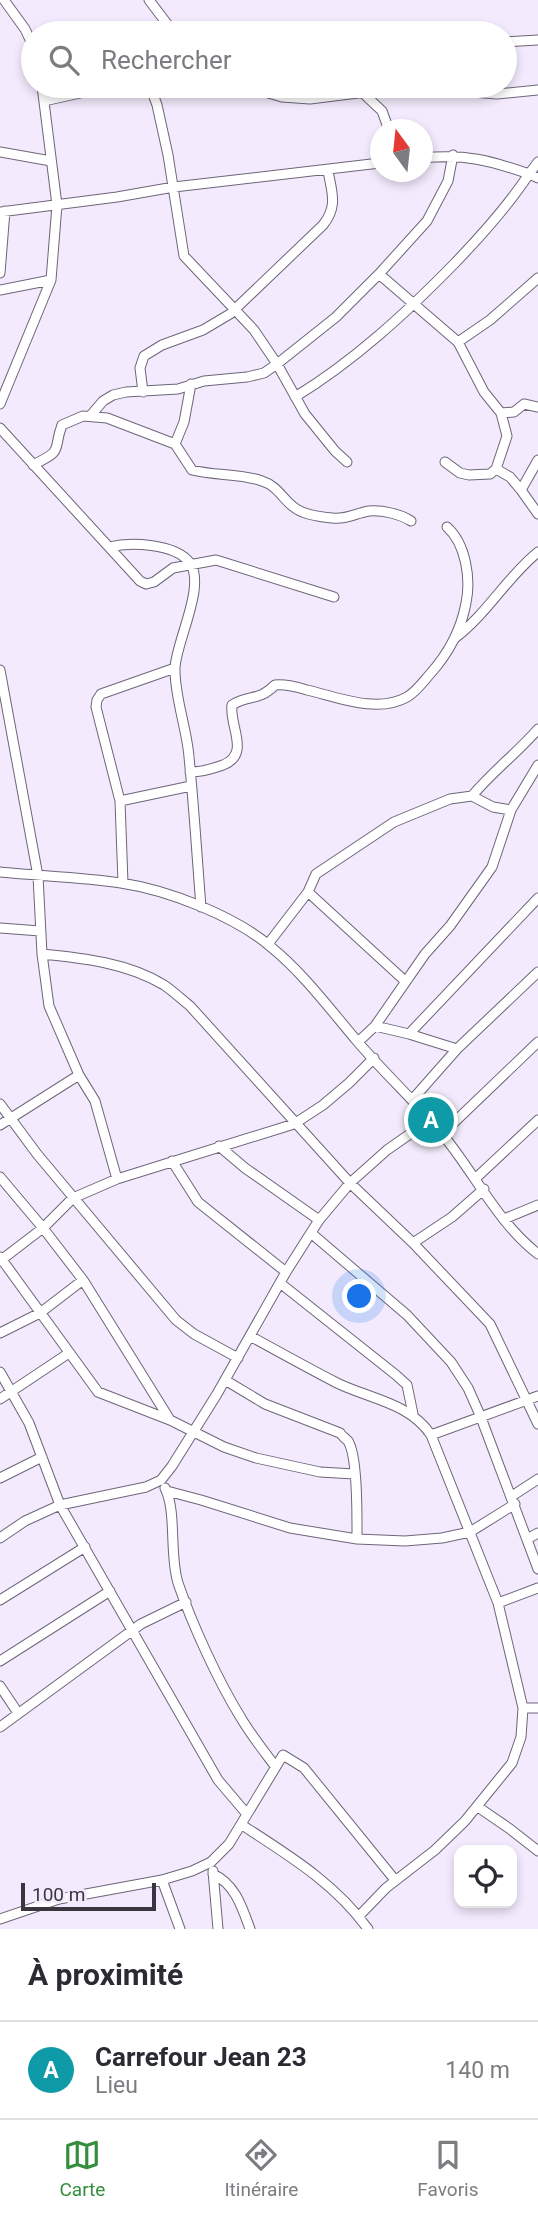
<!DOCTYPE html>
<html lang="fr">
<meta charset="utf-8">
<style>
:root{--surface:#fff;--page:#f2f2f3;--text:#2b2b33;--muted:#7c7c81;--line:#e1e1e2;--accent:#348e3e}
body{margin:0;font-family:Roboto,sans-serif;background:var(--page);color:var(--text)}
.controls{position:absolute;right:21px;bottom:21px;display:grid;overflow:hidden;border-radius:14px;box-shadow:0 4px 10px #0003}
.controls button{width:63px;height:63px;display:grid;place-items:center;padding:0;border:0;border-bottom:2px solid var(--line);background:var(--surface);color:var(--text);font:35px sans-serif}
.compass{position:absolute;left:370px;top:119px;width:63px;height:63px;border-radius:50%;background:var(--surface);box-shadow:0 4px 10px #0003;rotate:345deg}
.scale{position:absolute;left:21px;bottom:18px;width:135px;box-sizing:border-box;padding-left:7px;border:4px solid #3a363f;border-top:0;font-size:19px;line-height:24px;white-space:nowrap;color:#3a363f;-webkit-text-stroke:5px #f3ebfd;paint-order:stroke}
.you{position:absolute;left:360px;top:1297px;width:24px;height:24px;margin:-18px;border:5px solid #fff;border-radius:50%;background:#1a73e8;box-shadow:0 0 0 10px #1a73e833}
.badge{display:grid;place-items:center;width:46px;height:46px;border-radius:50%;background:var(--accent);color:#fff;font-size:23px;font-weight:700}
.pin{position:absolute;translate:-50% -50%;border:4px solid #fff;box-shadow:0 2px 7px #0006}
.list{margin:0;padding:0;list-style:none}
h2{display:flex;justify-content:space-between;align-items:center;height:91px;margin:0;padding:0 28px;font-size:30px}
h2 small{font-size:23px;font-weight:400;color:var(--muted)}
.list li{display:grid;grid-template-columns:46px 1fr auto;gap:21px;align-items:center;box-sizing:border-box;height:98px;padding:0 28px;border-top:2px solid var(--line)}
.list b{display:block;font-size:26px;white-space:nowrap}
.list p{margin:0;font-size:23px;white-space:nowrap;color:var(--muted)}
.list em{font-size:23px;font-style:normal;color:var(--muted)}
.icon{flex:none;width:38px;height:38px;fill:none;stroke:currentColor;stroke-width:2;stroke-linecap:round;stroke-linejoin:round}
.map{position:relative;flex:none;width:538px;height:1929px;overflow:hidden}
.search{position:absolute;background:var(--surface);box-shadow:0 4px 10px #0003;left:21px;right:21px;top:21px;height:77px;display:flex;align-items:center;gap:18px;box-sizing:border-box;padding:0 24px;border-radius:38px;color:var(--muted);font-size:26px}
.sheet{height:189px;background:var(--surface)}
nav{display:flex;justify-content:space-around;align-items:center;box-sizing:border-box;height:98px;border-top:2px solid var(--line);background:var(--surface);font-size:19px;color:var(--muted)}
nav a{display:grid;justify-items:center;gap:4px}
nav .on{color:var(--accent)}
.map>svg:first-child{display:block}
</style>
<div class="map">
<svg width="538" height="1929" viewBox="0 0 538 1929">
<rect width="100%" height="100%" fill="#f3ebfd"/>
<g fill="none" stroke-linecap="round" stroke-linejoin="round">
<defs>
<path id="minor" d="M4 0 25 29 33 46
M149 0 174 33
M395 33 403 31 432 33
M505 42 538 40
M150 86 157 105 168 155 184 256 254 330 277 364 305 414 335 451 347 462
M245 86 282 97 310 99 406 87 497 94 538 90
M364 94 382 111 389 130
M44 101 112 86
M0 152 51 161
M422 158C466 154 489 160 529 174L538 162
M0 212 117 197 174 187 380 163
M0 273 5 211
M379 274 458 342 484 392 501 413 507 436 496 469 490 474 469 475 460 473 445 462
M0 290 51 280
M458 342 490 320 538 278
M143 392 140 368 144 356 162 345 203 330 230 314 323 225C338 206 332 193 328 171
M295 397C354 361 406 313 454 264 481 236 508 206 529 174L538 178
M0 404 51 280 57 205 42 86
M501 413 514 412 524 404 538 407
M91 415 103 401 113 395 126 392 178 389 204 381 247 377 264 373 277 364 336 317 379 274 427 221 448 181 453 155
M0 428 140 581 146 584 154 582 173 568 216 560 334 597
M175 444 184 422 191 384
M33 465C65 449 52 452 62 425L83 416 107 418 175 444 192 470C215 476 240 473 262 481 278 486 283 500 295 508 304 515 321 517 332 518 346 520 356 513 369 511 383 510 400 514 411 521
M496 469 510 477 521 490 538 460
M521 490 538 514
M109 547C130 542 175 543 190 563 206 586 176 642 175 668 174 695 187 729 189 757 194 807 197 857 201 907
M455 638C487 614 507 577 538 552
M0 670 38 876 42 954 49 1006 79 1075 95 1101 117 1179
M190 772C202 772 212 769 223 765 251 754 229 726 232 705 249 694 258 702 275 685 286 684 297 687 307 690 337 697 377 714 407 697 416 692 423 682 430 674 448 654 461 630 466 603 471 579 466 544 447 527
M472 796C492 772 517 753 538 729
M120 801 191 786
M0 872C40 876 82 877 121 883 168 890 235 916 271 947 304 974 329 1008 357 1041 384 1073 416 1102 443 1135 475 1174 498 1223 538 1254
M123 883 120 801 96 707 97 700 101 694 175 668
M308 892 405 981
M0 928 40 931
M268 944 308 892 316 874 394 822 450 799 472 796 493 807 511 810
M42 954C83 958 128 963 164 985 173 991 181 999 190 1006L350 1183 413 1243 490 1324 538 1424
M375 1026 409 1034 538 898
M409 1034 457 1049
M358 1042 375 1026 425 954 450 926 492 867 511 810 538 765
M412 1100 457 1049 538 972
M0 1104 37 1154 176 1320 194 1334 238 1358
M0 1125 79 1075
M442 1134 538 1042
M219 1146 245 1168 319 1220
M172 1161 198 1202 286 1272
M0 1177 43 1228 83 1280 170 1420
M476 1178 538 1120
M504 1219 538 1205
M311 1233 407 1315 451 1362 468 1388 480 1415 538 1569
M413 1243 452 1217 484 1189
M0 1257 98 1392 170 1420 224 1447 256 1458 320 1472 354 1474
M0 1261 43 1228 73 1198 117 1179 294 1124 323 1105 349 1083 374 1058
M280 1283 396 1375 407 1385 413 1414
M0 1333 40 1313 83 1280
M250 1336C279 1352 308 1368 337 1383 370 1399 410 1403 431 1435L498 1603 523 1708 521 1737 512 1763 465 1821 435 1850 386 1888 359 1916
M0 1372 29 1423 60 1505 218 1780 246 1813
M225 1380 265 1404 340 1433C340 1434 348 1441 348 1441 358 1456 357 1519 357 1539
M0 1399 69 1353
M431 1435 538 1396
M0 1478 42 1457
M165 1488C177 1512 169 1554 178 1583 192 1624 218 1681 241 1718 251 1735 263 1750 275 1766
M167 1491 201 1500 290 1528 357 1539 405 1541 442 1538 470 1532 515 1504
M512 1496 538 1479
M0 1538 25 1521 60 1505 146 1487 161 1480 172 1466 217 1394 286 1272 319 1220 350 1183 387 1150 430 1120
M527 1539 538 1533
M0 1600 85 1547
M498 1603 538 1588
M0 1661 110 1591
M0 1686 18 1713
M523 1708H538
M0 1727 141 1624 186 1602
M478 1807 510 1829 538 1851
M242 1825C288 1855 335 1883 368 1929
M213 1871 218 1929
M213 1874C235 1884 242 1907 250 1929
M162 1880 180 1929
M0 1919 59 1899 162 1880 192 1871 211 1862 229 1844 283 1755 304 1768 395 1880"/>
</defs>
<use href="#minor" stroke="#6e6578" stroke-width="11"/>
<use href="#minor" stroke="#fff" stroke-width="9"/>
</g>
</svg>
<div class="controls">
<button><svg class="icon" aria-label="locate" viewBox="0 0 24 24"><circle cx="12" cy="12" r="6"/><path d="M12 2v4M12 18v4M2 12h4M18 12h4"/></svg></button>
</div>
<svg class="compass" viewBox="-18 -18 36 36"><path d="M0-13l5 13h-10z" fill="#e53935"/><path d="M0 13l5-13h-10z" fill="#7c7c81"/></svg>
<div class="scale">100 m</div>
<div class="you"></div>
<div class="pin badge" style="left:431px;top:1120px;background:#0f9aa8">A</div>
<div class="search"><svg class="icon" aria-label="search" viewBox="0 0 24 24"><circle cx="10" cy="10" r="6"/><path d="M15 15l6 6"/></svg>Rechercher</div>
</div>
<section class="sheet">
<h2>À proximité<small></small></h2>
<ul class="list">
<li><span class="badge" style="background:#0f9aa8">A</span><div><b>Carrefour Jean 23</b><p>Lieu</p></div><em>140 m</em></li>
</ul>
</section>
<nav>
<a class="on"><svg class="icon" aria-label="map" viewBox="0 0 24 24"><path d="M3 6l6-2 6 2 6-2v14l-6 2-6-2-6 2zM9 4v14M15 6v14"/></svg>Carte</a>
<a><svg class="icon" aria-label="directions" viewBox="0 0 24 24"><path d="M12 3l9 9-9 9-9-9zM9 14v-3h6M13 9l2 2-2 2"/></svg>Itinéraire</a>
<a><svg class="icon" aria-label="saved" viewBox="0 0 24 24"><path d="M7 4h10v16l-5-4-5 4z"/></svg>Favoris</a>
</nav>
